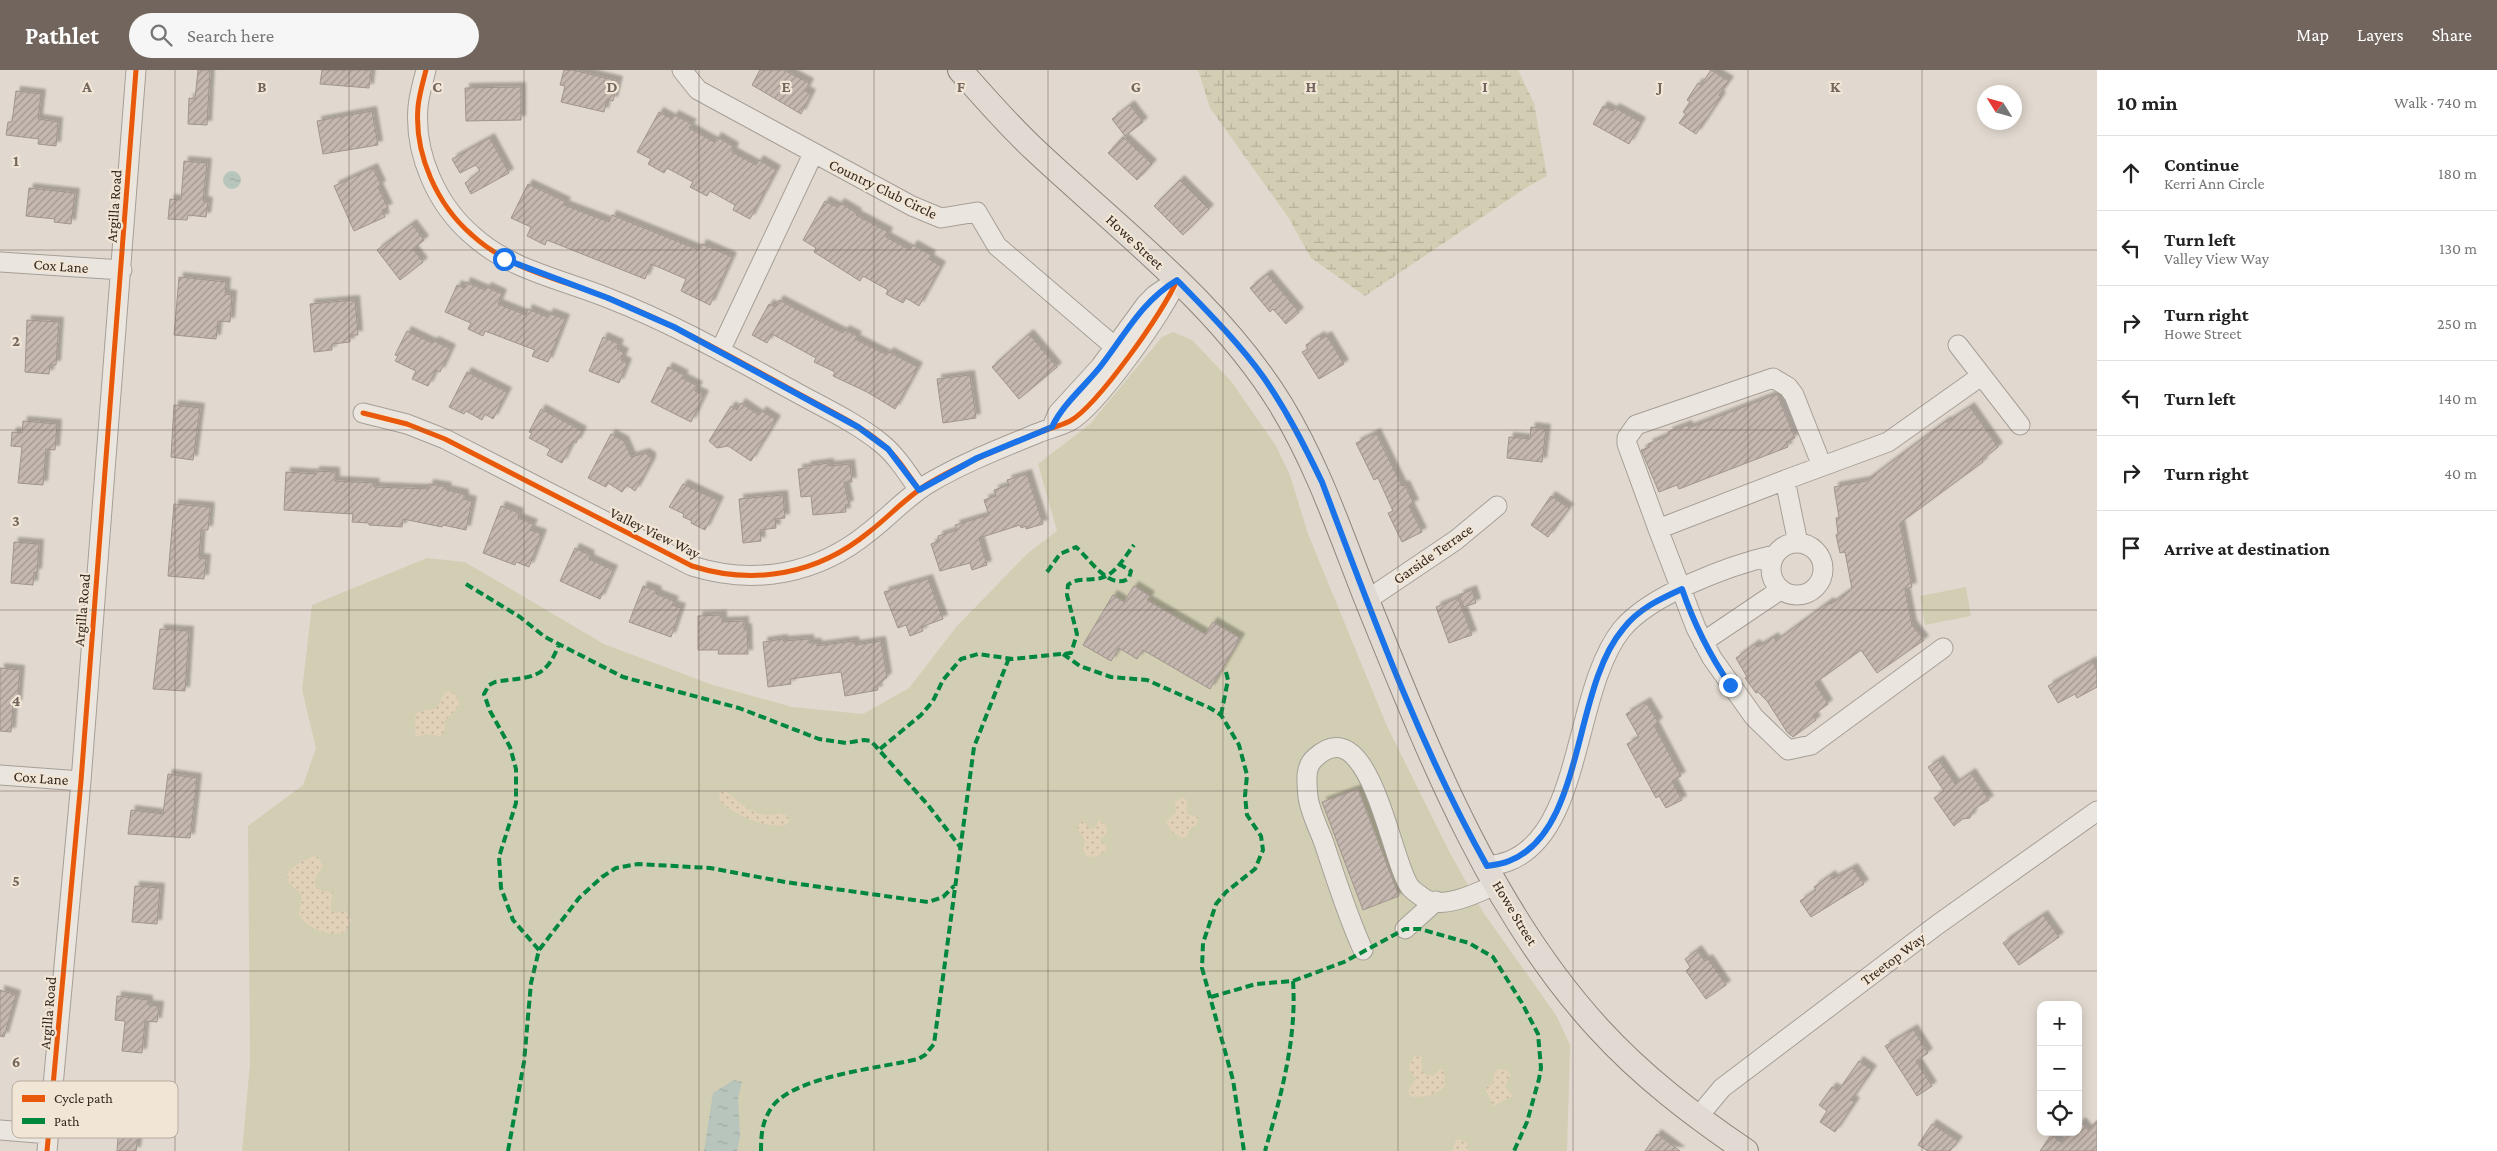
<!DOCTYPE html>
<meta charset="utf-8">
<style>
:root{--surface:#fff;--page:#f6f6f6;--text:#222;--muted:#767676;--line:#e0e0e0;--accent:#71655d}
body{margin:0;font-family:"Crimson Pro",serif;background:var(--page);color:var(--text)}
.controls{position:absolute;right:15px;bottom:15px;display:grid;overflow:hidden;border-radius:10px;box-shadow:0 2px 12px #0003}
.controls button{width:45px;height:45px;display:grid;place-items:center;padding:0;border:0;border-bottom:1px solid var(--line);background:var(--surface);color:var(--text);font:25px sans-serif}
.compass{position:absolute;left:1977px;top:15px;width:45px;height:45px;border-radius:50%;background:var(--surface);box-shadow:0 2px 12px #0003;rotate:307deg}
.stop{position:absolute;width:15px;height:15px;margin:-11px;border:4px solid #1a73e8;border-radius:50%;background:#fff}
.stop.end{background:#1a73e8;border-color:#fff;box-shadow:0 1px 5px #0008}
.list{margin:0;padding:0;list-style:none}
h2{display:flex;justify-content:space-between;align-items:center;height:65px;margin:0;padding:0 20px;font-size:21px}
h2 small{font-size:16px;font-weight:400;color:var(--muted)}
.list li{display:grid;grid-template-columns:32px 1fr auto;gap:15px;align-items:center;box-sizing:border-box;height:75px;padding:0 20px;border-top:1px solid var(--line)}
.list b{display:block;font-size:19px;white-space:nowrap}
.list p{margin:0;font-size:16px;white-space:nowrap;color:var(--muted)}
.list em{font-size:16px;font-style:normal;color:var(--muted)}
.icon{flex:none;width:28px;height:28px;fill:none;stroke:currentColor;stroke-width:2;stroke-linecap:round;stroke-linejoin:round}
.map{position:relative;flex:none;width:2097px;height:1081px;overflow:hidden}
header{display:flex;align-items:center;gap:30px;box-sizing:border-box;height:70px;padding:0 25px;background:var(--accent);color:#fff}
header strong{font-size:24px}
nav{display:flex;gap:28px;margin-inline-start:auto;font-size:18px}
.search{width:350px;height:45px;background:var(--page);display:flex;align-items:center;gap:12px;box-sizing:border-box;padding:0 18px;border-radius:28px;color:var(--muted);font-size:19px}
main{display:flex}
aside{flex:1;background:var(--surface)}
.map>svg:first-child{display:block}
</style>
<header>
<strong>Pathlet</strong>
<div class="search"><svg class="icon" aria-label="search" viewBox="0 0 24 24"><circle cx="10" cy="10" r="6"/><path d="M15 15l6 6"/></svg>Search here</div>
<nav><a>Map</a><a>Layers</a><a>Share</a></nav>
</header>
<main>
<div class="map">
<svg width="2097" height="1081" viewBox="0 0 2097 1081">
<defs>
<pattern id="wetland-marsh" width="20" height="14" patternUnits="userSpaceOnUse" patternTransform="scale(1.25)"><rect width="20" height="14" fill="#d2ceb3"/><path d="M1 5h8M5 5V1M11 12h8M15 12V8" fill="none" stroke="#b5b19a"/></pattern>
<pattern id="sand-dots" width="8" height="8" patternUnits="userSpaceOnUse" patternTransform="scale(1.25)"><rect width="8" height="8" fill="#e2d1b9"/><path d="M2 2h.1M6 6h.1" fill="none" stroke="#c2b39f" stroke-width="1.8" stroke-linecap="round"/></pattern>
<pattern id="water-ripples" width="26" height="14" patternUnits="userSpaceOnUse" patternTransform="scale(1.25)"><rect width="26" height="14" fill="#b8c5bc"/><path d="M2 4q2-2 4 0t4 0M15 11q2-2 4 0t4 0" fill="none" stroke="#9fa9a1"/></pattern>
<pattern id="building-hatch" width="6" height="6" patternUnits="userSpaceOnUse" patternTransform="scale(1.25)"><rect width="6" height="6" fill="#c5b8b0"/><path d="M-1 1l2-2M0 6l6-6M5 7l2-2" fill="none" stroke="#a1968f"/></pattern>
<filter id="shadow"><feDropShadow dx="4.5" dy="-4.5" stdDeviation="1" flood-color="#0004"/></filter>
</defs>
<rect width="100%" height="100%" fill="#e1d9cf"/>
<path fill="#d2ceb3" d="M1173 262 1192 270 1231 311 1276 376 1290 405 1308 464 1387 656 1450 783 1483 842 1556 945 1570 975 1567 1081H242L250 993 248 756 303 715 316 678 302 620 312 535 427 488 465 492 604 574 710 614 792 637 863 644 909 618 957 556 1028 483 1057 461 1038 394 1090 354 1162 267Z
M1966 517 1971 546 1925 555 1920 526Z"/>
<path fill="url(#wetland-marsh)" d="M1198 0H1518L1534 33 1547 106 1524 119 1365 226 1311 188 1288 147 1210 38Z"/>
<path fill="url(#sand-dots)" d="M450 621 457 627 459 633 456 640 445 650 444 662 440 666 426 664 417 667 415 665C417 657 413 649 417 643 438 635 433 647 444 623Z
M721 721 727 722C737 731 752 744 766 745 772 745 777 743 783 743L788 747 789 753C774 763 733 744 721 732L719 725Z
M1183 727 1187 731V744L1199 748 1197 755 1190 758 1187 767 1182 768 1172 762 1166 751 1176 743 1175 732Z
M1083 750 1090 759 1095 758 1099 750 1107 756V762L1100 770 1106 776V780L1096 787 1086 786 1083 779 1085 771 1077 757Z
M314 786 319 788 323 796 315 809V816L321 821 333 822 330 839 335 843 345 841 351 849C349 876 308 861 299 845L302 825 289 813 287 805C292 796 304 789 314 786Z
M1415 985 1422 987V1001L1426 1005 1434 1006 1440 999 1444 1000 1445 1016C1437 1025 1421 1029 1410 1026L1408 1020 1416 1009 1408 997Z
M1498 999 1505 1000 1511 1004 1505 1017 1513 1026 1493 1036 1485 1018 1493 1013 1494 1005Z
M1457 1068 1467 1073 1468 1081H1452Z"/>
<path fill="url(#water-ripples)" d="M223 110a9 9 0 1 1 18 0a9 9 0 1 1-18 0Z
M734 1010 742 1012 738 1028 740 1067 737 1081H704L713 1023Z"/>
<path fill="url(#building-hatch)" stroke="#a1958e" filter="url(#shadow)" d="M198 0H210L207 55 188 54 189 28 195 29Z
M322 0H371L369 18 320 14Z
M564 0H573L618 11 613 31 607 29 604 42 561 32 565 16 560 15Z
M760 0H784L809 13 805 21 811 24 801 44 752 15Z
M1711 0 1729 11 1719 25 1721 27 1696 64 1679 53 1686 44 1683 42 1690 32 1687 30 1698 13 1701 15Z
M521 17V50L466 51 465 18Z
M16 21 41 24 38 49 58 52 56 76 38 74 39 69 6 65 8 52H12Z
M1130 35 1143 52 1125 66 1112 49Z
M1603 36 1613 41 1615 38 1641 52 1629 74 1593 54Z
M372 41 378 75 323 84 317 51Z
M659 42 672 49 674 45 692 54 689 58 714 72 717 67 734 77 732 82 756 95 759 90 776 100 750 149 733 140 735 135 710 121 707 126 690 117 693 112 667 98 664 103 648 94 651 89 637 82Z
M1123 67 1152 94 1137 110 1108 83Z
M490 68 509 103 471 124 465 113 480 101 476 95 460 103 452 89Z
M184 91 207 93 203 131 208 132 206 147 188 145 187 150 168 149 170 129 181 130Z
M373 98 381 115 378 117 388 138 382 140 385 147 354 161 334 116Z
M1180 110 1209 139 1183 165 1154 136Z
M528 114 566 132 564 135 609 152 612 145 699 180 702 174 732 187 710 235 681 221 686 209 651 194 645 209 547 170 545 175 527 166 531 157 511 148Z
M29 118 75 123 71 154 54 152 55 149 26 146Z
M825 131 837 137 840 133 857 143 856 145 888 162 886 167 910 180 913 175 931 185 929 189 941 196 919 236 906 228 903 233 886 224 888 220 863 206 860 211 814 182 816 178 803 170Z
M412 154 424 170 413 179 423 192 400 210 377 180Z
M1267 204 1299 242 1286 254 1273 239 1270 242 1250 218Z
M179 207 226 212 225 224 232 225 230 252 218 251 216 269 174 265Z
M466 212 485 220 487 217 502 224 498 234 526 245 528 239 547 247 549 243 565 249 548 292 532 286 535 280 485 261 483 266 468 259 471 253 445 242 457 215 464 218Z
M355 230 358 265H350V272L332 274V280L314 282 310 234Z
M779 230 843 263 845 260 857 266 855 269 887 285 889 282 918 297 895 339 867 322 833 306 835 302 814 292 816 288 772 264 767 273 752 265 769 234 775 237Z
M27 250 59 252 56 295H50L49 304 25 302Z
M407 261 432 273 434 271 451 279 440 302 436 300 428 316 412 309 416 301 395 291 398 286 395 285Z
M1029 264 1057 297 1019 329 992 297Z
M1320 266 1322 269 1327 266 1344 294 1319 309 1302 282 1308 279 1306 275Z
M603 267 619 274 617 279 624 283 621 290 627 293 619 313 589 301Z
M668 297 684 305 682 308 698 316 695 321 704 325 691 352 651 332Z
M467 302 507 322 493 349 485 344 482 350 466 341 464 344 449 337Z
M970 305 976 348 943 353 937 309Z
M1777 324 1795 368 1786 372 1788 377 1679 419 1677 415 1659 422 1641 380 1650 377 1648 374 1669 365 1668 362 1687 355 1689 358Z
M741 333 759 345 762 341 776 350 751 391 728 376 717 378 709 371 731 336 737 340Z
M174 335 200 338 193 390 171 387Z
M1970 337 1998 377 1982 390 1983 392 1900 453 1912 517 1905 519 1912 555 1924 570 1877 603 1861 580 1815 613 1828 634 1813 645 1816 650 1793 667 1787 662 1767 631 1758 622 1756 623 1745 608 1747 607 1736 588 1755 574 1758 577 1774 567 1776 571 1829 532 1831 534 1852 519 1845 482 1840 483 1836 465 1838 464 1836 448 1839 447 1834 417 1866 411 1946 351 1947 352Z
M541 339 582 361 576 373 573 371 562 393 547 385 550 379 529 368 532 363 529 362Z
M23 351 57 354 55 380 46 379 43 415 18 413 22 377 11 376 12 362 22 363Z
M1531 357 1546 359 1542 392 1507 388 1509 367 1530 369Z
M1376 363 1402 416 1405 415 1414 434 1409 436 1422 462 1402 472 1388 443 1393 441 1378 408 1374 410 1356 373Z
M611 364 624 371 631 387 645 383 651 387V392L635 421 627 415 622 422 608 413 606 417 588 408Z
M829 393V396L850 394 852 412H844L849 435H845L846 442 813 445 811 426 801 427 798 399 807 398 806 396Z
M315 401 335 402V411L375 413 374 417 428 419 429 414 447 417 446 420 464 424V429L472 431 466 460 443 455 442 457 403 449 402 457 369 455V453L352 452 353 444 284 440 286 402 315 404Z
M1027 404 1043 454 1026 459V456L1021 458 1020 455 979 468 987 495 972 500 970 493 940 501 931 474 939 471 938 466 957 460 955 455 989 445 984 430 996 426 994 420 1009 415 1007 410Z
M683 414 719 431 705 460 691 453 692 451 683 447 684 444 669 437Z
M783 425 785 448 775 449 776 458 760 460 761 471 743 473 739 429Z
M1551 426 1569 438 1548 467 1531 455Z
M174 434 210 437 208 460H201L199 488 206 489 204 509 168 506Z
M501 436 519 443 518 448 533 454 530 460 542 464 529 497 516 492 515 495 483 483Z
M14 472 39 474 37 503 34 502 33 515 11 513Z
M575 478 590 485 589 489 613 500 600 529 560 511Z
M928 509 943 549 921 557 923 561 910 566 906 555 898 558 884 522Z
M643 516 657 521 656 524 674 531 672 535 681 538 671 567 629 552Z
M1134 516 1150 526 1147 530 1205 564 1213 552 1240 568 1210 619 1143 580 1137 589 1119 578 1111 591 1083 575 1113 525 1124 532Z
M1472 520 1476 533 1464 537 1459 525Z
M1458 528 1472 565 1449 573 1436 537Z
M722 545V552L744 551V559L747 558 748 584H718L719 580H698V546Z
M160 559 189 561 185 621 153 619Z
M783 569V571L809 569V573H817V576L854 571 855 575 881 571 887 607 877 616 878 620 845 626 841 602 790 609 791 614 768 617 763 572Z
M2092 591 2097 601V617L2077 628 2075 624 2058 633 2048 616Z
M0 598 20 600 17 635 13 634 11 662 0 661Z
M1646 632 1658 652 1654 655 1681 706 1672 711 1682 730 1666 738 1659 726 1656 728 1627 674 1639 667 1626 644Z
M1939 690 1955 714 1971 703 1989 730 1974 739 1970 748 1962 749 1954 756 1934 728 1944 721 1928 697Z
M168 704 197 708 190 768 128 764 131 740 163 744Z
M1358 719 1399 826 1363 840 1322 732Z
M1853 798 1864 814 1811 847 1800 831 1816 820 1814 817 1831 805 1833 809Z
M135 816 160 818 157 854 132 852Z
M2043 845 2059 867 2019 895 2003 873Z
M1697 880 1705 891 1708 889 1726 915 1706 929 1686 901 1690 897 1685 889Z
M0 920 16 925 4 967 0 966Z
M117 926 148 930V935L159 936 157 952 145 951 142 983 122 981 125 951 115 950Z
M1913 959 1928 983 1916 991 1932 1016 1917 1026 1885 976Z
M1859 991 1872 1000 1851 1030 1855 1032 1835 1062 1820 1052 1827 1041 1819 1035 1832 1017 1838 1021Z
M121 1025 143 1028 136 1081H117Z
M2097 1051V1081H2040L2051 1065 2061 1072 2070 1062H2078V1055L2081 1052 2088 1060Z
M1932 1054 1958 1071 1950 1081H1928L1918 1075Z
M1657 1064 1680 1081H1645Z"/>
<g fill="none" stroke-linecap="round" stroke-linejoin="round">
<defs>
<path id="minor" d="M426 0C423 12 419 25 418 37 414 84 437 135 472 165 510 200 561 209 608 228 672 253 730 286 790 319 820 336 854 351 881 373 897 386 908 404 919 420
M682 0 698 20 912 136 941 148 977 142 997 176 1115 277
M0 192 122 200
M1958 275 2020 355
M720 281 813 84
M363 343 407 354 445 369 692 496C755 516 818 504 869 462 890 446 908 425 931 412 965 392 1002 378 1038 363 1048 359 1060 356 1070 351 1097 336 1165 240 1177 210
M1052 357 1058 343 1100 297 1146 234 1155 225 1177 210
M1785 410 1658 459 1696 558 1712 588 1754 647 1788 680 1811 675 1943 578
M1658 459 1627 374V368L1636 355 1773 308 1788 317 1794 325 1822 396
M1771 499a26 26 0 1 1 52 0a26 26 0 1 1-52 0Z
M1798 473 1785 410 1888 372 1981 306
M1367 530 1456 470 1497 436
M1703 572 1780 520
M0 705 81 711
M1487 796C1494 795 1502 794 1509 791 1583 762 1573 620 1622 559 1651 524 1731 495 1774 485
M1405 859 1436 831
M1363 880C1347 845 1336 809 1324 773 1319 759 1310 742 1308 727 1307 714 1304 697 1315 688 1370 636 1391 793 1410 817 1413 821 1421 826 1425 829 1444 840 1479 822 1497 814
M1697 1048 1722 1018 1937 855 2097 741
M0 1060 49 1064
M47 1081 81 711 136 0"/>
<path id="major" d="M960 0C984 27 1008 55 1035 80 1120 160 1219 234 1281 335 1318 396 1340 462 1366 528 1427 678 1488 838 1599 959 1643 1007 1693 1045 1746 1081"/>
</defs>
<use href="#minor" stroke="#a69f97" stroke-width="21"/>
<use href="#major" stroke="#8c857e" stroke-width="26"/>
<use href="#minor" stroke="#eae6df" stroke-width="19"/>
<use href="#major" stroke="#e1dad2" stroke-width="24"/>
<path stroke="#00873e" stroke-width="4" stroke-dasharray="8 4" stroke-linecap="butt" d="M1047 502 1060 484 1076 477C1089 488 1110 522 1129 508L1131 501 1119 494
M466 514 520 547 545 567 623 607 739 638 819 669 846 673 864 670 871 671 928 735 961 778
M1063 584 1080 596 1111 607 1147 610 1210 638 1221 645 1239 675 1247 705 1245 726 1247 745 1261 766 1263 780 1255 799 1226 822 1216 834 1203 873 1202 898 1233 1010 1244 1081
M1221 645 1228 610 1226 602
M880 679 921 645 933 631 943 610 961 589 978 584 1013 589 1071 583 1077 564 1067 525 1068 515C1078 506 1092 512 1104 507 1117 502 1125 486 1134 475
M539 880 513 850 501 818 499 787 516 733V699L510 677 490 641 484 624 489 615 495 612C529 606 545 612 559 574
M1293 911 1344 892 1405 859H1420L1469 873 1493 887 1522 933 1538 964 1541 998 1539 1009 1527 1052 1514 1081
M1211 927 1256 914 1293 911C1297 969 1281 1026 1265 1081
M508 1081 524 992 531 913 539 880 579 828 602 807 616 798 638 794 710 798 785 812 928 832 943 827 954 816
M761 1081C761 1065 762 1051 772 1037 794 1006 881 998 918 989L925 985 934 974 974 677 1009 588"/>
<defs>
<path id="cycleway" d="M426 0C423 12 419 25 418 37 414 84 437 135 472 165 510 200 561 209 608 228 672 253 730 286 790 319 820 336 854 351 881 373 897 386 908 404 919 420
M363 343 407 354 445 369 692 496C755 516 818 504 869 462 890 446 908 425 931 412 965 392 1002 378 1038 363 1048 359 1060 356 1070 351 1097 336 1165 240 1177 210
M47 1081 81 711 136 0"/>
</defs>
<use href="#cycleway" stroke="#f1e5d5" stroke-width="8"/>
<use href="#cycleway" stroke="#e8590c" stroke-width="5"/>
</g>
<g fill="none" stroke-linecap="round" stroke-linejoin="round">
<path stroke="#1a73e8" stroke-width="6" d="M504 189 608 228 674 257 858 357 888 379 919 420 977 388 1052 357C1063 334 1084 317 1100 297 1125 265 1141 232 1177 210 1207 241 1239 273 1264 308 1287 341 1305 377 1322 412 1371 542 1419 675 1487 796 1494 795 1502 794 1509 791 1585 762 1572 619 1623 559 1638 539 1660 529 1682 519 1694 554 1709 584 1730 615"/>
</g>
<path fill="none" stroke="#71655d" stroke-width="1" stroke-opacity="0.55" d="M175 0V1081M349 0V1081M524 0V1081M699 0V1081M874 0V1081M1048 0V1081M1223 0V1081M1398 0V1081M1573 0V1081M1748 0V1081M1922 0V1081M0 180H2097M0 360H2097M0 540H2097M0 721H2097M0 901H2097"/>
<g text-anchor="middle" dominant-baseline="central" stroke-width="4.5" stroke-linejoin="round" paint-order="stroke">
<g font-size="15" fill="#342720" stroke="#f1e5d5">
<text transform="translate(883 119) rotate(26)">Country Club Circle</text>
<text transform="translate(114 136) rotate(-86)">Argilla Road</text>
<text transform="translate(1135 172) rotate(43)">Howe Street</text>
<text transform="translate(61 196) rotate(4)">Cox Lane</text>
<text transform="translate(655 463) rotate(26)">Valley View Way</text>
<text transform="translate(1433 484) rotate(-35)">Garside Terrace</text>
<text transform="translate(82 540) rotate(-85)">Argilla Road</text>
<text transform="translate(41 708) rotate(4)">Cox Lane</text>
<text transform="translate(1515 843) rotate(59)">Howe Street</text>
<text transform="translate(1893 889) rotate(-37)">Treetop Way</text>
<text transform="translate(48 943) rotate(-85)">Argilla Road</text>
</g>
</g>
<rect x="12" y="1011" width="166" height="57" rx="8" fill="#f1e5d5" stroke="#b8ac9f" stroke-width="1"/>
<rect x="22" y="1025" width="23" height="7" fill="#e8590c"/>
<rect x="22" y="1048" width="23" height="6" fill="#00873e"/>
<g font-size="14" fill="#342720">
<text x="54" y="1033">Cycle path</text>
<text x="54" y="1056">Path</text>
</g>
<g font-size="16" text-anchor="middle" font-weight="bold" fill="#71655d" stroke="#f1e5d5" stroke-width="4.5" stroke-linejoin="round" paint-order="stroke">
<text x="87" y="22">A</text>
<text x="262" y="22">B</text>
<text x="437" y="22">C</text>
<text x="612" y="22">D</text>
<text x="786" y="22">E</text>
<text x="961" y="22">F</text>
<text x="1136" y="22">G</text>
<text x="1311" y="22">H</text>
<text x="1485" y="22">I</text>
<text x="1660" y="22">J</text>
<text x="1835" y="22">K</text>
<text x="16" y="96">1</text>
<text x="16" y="276">2</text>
<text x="16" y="456">3</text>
<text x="16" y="636">4</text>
<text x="16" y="816">5</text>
<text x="16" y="997">6</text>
</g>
</svg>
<div class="controls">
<button>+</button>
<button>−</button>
<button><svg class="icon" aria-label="locate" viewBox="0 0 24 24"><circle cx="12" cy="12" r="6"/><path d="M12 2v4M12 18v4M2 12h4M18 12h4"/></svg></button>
</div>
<svg class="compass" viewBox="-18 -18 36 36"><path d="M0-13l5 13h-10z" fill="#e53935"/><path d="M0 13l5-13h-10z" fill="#767676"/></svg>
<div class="stop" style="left:504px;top:189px"></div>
<div class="stop end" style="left:1730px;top:615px"></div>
</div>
<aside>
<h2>10 min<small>Walk · 740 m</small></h2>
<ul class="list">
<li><svg class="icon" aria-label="ahead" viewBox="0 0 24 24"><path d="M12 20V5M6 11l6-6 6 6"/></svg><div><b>Continue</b><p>Kerri Ann Circle</p></div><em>180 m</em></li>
<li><svg class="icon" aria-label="left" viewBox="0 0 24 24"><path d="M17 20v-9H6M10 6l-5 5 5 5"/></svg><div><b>Turn left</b><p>Valley View Way</p></div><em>130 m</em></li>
<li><svg class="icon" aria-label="right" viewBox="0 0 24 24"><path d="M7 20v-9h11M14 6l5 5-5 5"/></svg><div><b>Turn right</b><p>Howe Street</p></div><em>250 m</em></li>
<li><svg class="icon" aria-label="left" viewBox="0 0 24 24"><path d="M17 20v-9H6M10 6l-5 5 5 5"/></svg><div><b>Turn left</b></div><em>140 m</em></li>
<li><svg class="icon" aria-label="right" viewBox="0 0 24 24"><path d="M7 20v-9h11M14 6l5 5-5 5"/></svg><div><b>Turn right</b></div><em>40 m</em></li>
<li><svg class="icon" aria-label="arrive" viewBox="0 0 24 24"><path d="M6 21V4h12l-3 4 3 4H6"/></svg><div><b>Arrive at destination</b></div></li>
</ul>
</aside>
</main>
